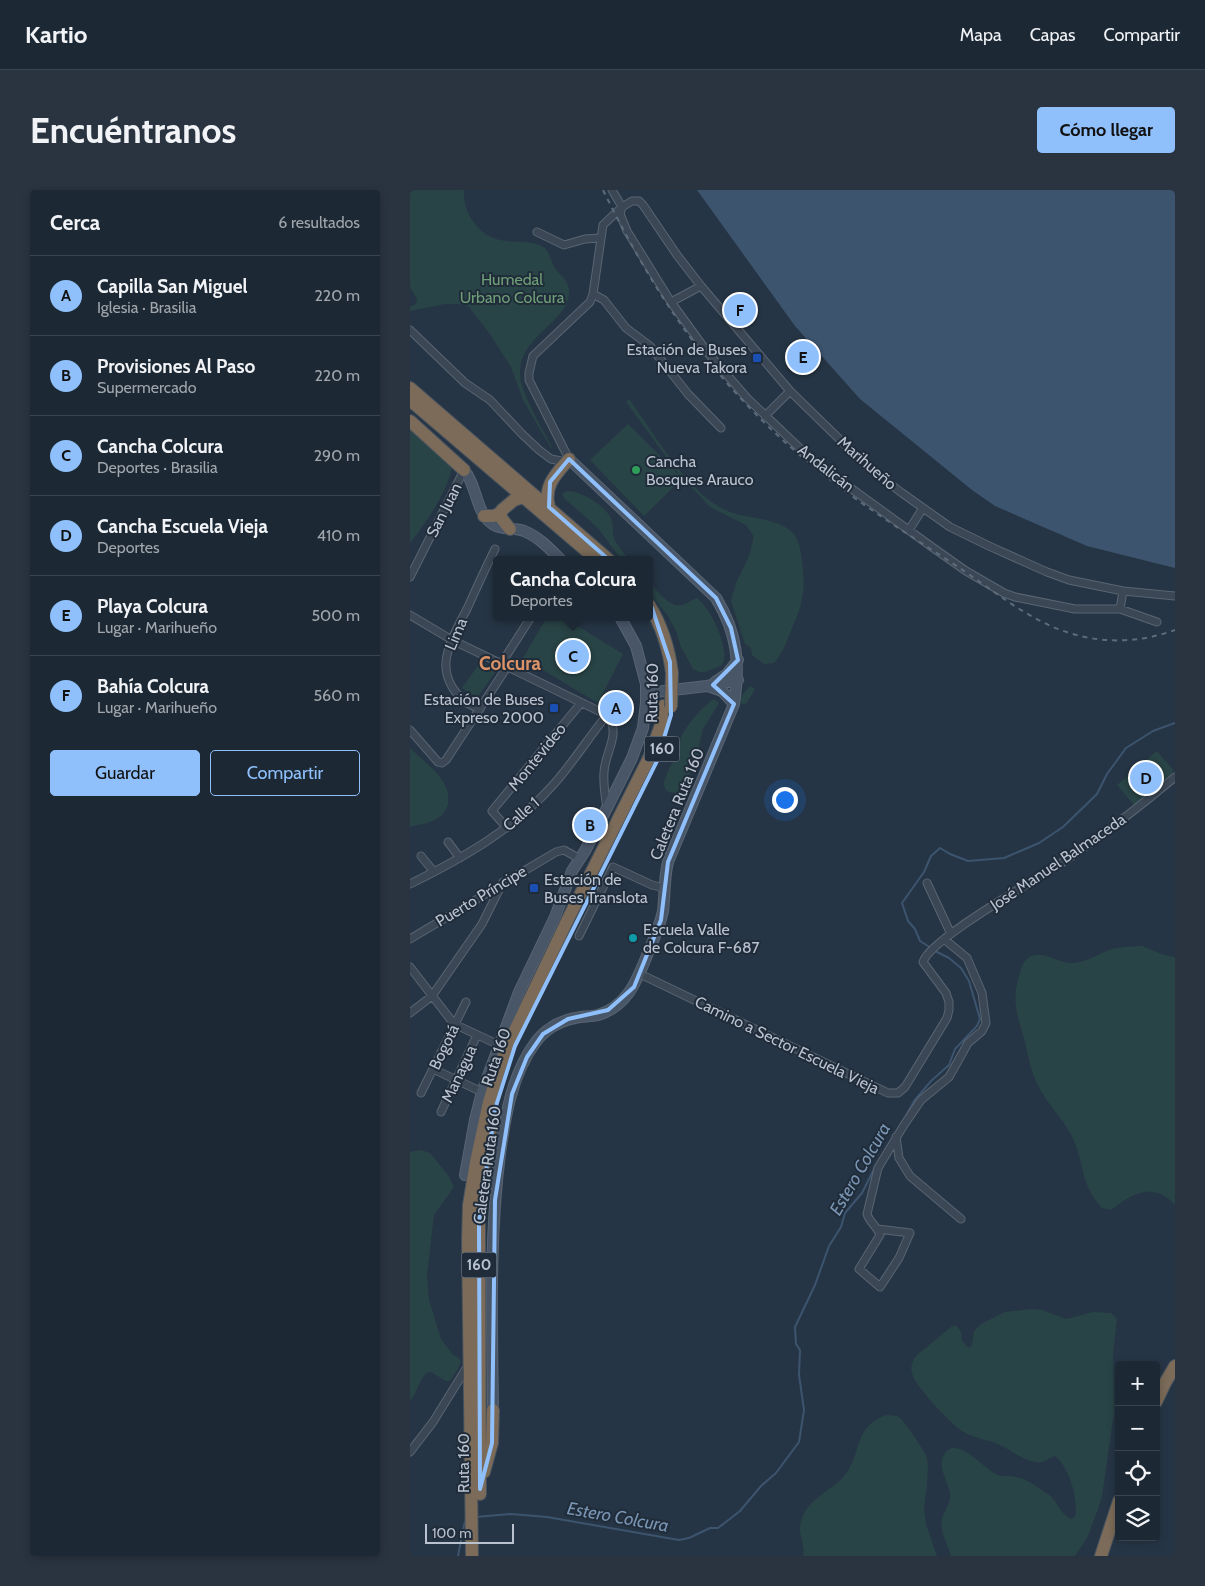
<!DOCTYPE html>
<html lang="es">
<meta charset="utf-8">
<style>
:root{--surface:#1c2834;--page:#293440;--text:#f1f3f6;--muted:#a0a6ac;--line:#3a444f;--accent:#8fc0fc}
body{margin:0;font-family:Cabin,sans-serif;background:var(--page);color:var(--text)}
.controls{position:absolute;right:15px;bottom:15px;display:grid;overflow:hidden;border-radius:5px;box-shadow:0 2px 8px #0003}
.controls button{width:45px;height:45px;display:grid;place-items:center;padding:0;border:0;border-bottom:1px solid var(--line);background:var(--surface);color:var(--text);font:25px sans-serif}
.scale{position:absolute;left:15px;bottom:12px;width:89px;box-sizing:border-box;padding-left:5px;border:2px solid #b9c2ce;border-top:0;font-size:14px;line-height:18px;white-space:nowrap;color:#b9c2ce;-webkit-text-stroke:4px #202c3a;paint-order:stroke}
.you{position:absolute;left:374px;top:609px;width:18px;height:18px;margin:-12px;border:4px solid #fff;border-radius:50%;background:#1a73e8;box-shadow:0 0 0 8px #1a73e833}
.badge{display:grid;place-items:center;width:32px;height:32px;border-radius:50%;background:var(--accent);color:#111;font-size:16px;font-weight:700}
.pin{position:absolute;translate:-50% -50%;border:2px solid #fff;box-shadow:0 1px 5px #0006}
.popup{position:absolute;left:83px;top:366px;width:160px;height:65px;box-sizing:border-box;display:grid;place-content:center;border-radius:5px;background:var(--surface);filter:drop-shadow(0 1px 4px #0005);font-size:16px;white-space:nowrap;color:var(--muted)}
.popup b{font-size:19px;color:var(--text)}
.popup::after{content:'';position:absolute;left:50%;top:100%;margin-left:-10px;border:10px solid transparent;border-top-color:var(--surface)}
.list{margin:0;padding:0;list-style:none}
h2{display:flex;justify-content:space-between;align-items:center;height:65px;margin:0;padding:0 20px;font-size:21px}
h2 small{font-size:16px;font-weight:400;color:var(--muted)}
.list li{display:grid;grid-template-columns:32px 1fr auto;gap:15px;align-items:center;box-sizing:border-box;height:80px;padding:0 20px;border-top:1px solid var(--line)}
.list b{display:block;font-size:19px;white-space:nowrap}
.list p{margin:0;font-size:16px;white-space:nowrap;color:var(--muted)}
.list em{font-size:16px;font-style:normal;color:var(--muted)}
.actions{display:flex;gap:10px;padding:15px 20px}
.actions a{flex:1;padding:11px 0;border:1px solid var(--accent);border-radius:5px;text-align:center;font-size:18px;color:var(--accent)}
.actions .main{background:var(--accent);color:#111}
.icon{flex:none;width:28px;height:28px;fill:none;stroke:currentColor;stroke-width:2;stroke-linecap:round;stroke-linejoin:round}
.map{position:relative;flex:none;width:765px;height:1366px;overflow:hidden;border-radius:5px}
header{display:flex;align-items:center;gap:30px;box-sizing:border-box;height:70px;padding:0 25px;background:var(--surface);border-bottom:1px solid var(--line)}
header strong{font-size:24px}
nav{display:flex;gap:28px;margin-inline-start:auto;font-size:18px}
.intro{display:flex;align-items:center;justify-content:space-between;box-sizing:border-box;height:120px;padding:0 30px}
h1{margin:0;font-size:35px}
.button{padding:12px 22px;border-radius:5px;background:var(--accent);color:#111;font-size:18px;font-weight:700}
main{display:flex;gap:30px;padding:0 30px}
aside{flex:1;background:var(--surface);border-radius:5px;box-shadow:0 2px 8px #0003}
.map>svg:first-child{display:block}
</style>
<header>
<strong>Kartio</strong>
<nav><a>Mapa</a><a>Capas</a><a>Compartir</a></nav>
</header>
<div class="intro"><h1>Encuéntranos</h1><a class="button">Cómo llegar</a></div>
<main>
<aside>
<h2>Cerca<small>6 resultados</small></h2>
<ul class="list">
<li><span class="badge">A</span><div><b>Capilla San Miguel</b><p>Iglesia · Brasilia</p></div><em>220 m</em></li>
<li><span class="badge">B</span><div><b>Provisiones Al Paso</b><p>Supermercado</p></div><em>220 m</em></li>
<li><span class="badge">C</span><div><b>Cancha Colcura</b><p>Deportes · Brasilia</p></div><em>290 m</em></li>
<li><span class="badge">D</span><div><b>Cancha Escuela Vieja</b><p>Deportes</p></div><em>410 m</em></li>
<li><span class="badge">E</span><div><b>Playa Colcura</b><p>Lugar · Marihueño</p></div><em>500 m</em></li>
<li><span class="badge">F</span><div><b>Bahía Colcura</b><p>Lugar · Marihueño</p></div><em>560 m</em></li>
</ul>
<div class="actions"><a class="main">Guardar</a><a>Compartir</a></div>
</aside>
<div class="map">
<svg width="765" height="1366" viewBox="0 0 765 1366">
<rect width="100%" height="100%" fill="#263545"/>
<path fill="#294446" d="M0 0H54C52 22 68 45 90 50 108 54 116 48 135 58 140 64 141 71 145 78 148 84 155 87 157 93 171 128 109 142 110 183 110 203 133 239 142 257L141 258 113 210 101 177 80 144 58 116 48 114H35L0 121V117L6 114 7 109 0 97Z
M219 209C242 241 265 280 294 306 306 316 320 324 335 326 348 329 363 330 375 337 388 344 390 356 392 370 396 401 393 414 380 443 376 454 372 464 364 473L354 474 342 465 341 458 335 454 321 411 326 393 339 366 343 350V345L336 335 300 317 273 288 234 326 180 270 218 234 271 287 216 212Z
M0 237 42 276C39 300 15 334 0 353Z
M158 301C173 302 197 316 202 331 204 338 202 345 205 351 209 358 215 364 220 370H212L187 337 154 308 152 303Z
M239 392C247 400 259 418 272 415 277 414 282 409 287 408 300 417 323 463 311 476L295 482H289L283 479 271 457 266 441 258 426 239 402Z
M137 427H153L213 464 188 513 113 468Z
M71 471 86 481 67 508 52 498Z
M340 496 344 498V501L337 513 332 514 329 509Z
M304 509 309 513 293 539 289 556V567L270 601C266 603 264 603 259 602 245 596 265 571 268 561 270 555 270 549 273 543 281 530 292 517 304 509Z
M0 558C15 573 42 590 38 614 36 621 33 625 26 629 18 634 9 634 0 637Z
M747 561 764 581 725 616 707 595Z
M732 756 754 765 765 767V1015C743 991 723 1003 701 1020L692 1018C671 994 675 980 665 953 657 932 640 918 630 899 621 884 619 869 615 852 608 826 601 814 609 786 611 780 612 774 617 769 630 757 648 774 663 773 678 772 689 763 702 759 711 757 723 756 732 756Z
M11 960 20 963 38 985 44 997 24 1025 17 1085 19 1110 31 1149 43 1165 50 1169 51 1171 48 1179 40 1191H36L21 1182 16 1183C9 1191 8 1201 0 1211V962Z
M623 1119 632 1120 656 1129 683 1122 701 1123 707 1129 703 1163 704 1223 692 1306 688 1319 678 1346 665 1366H541C538 1354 529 1342 532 1329 534 1320 541 1314 540 1304 539 1293 528 1279 533 1267 544 1241 574 1279 586 1284 591 1287 599 1285 605 1287 618 1289 627 1297 638 1304 648 1311 648 1322 661 1329L665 1327C669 1311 659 1276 645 1266 639 1268 634 1273 627 1272 615 1271 602 1261 592 1256 579 1249 565 1249 552 1241 541 1234 504 1195 502 1183 500 1177 503 1170 507 1165L541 1137 546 1135 551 1142 552 1151 559 1158 562 1155 564 1141 571 1134 595 1122Z
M477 1225 487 1226 491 1229 500 1240 516 1265 518 1274 517 1295 514 1319 516 1334 527 1366H393C396 1354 386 1344 392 1328 400 1307 422 1301 435 1285 452 1264 443 1236 477 1225Z"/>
<path fill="#3c546e" d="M287 0H765V378L677 356 585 316 562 300 450 209 385 136Z"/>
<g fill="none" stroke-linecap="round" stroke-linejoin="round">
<path stroke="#3c546e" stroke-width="2" d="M521 758 510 751 505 739 498 731 492 713 514 682 521 666 530 658 540 664 558 671 594 668 629 653 653 637 687 604 697 584 716 558 743 541 765 533
M492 933 504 911 521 891 539 875 545 859 567 836 570 829 559 791 551 778 539 768 525 761
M66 1327 101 1324 137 1327 269 1350 279 1348 300 1338H308L330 1321 351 1296 366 1283 389 1252 394 1220 389 1185 390 1160 386 1154 385 1137 405 1095 419 1056 431 1037 435 1023 452 1003 465 977
M48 1366 54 1335 55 1332"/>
<defs>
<path id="street" d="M202 0 212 17 210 24 217 41 261 112 298 163 337 208 398 266 420 283 522 357 556 381 594 403 605 407 665 419H710L713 401
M127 42 154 55 175 49 190 48
M183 104 194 110 216 138 240 156 278 204 311 238
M261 112 291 96
M0 140 55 193 80 210 112 244 129 260 141 269 151 271 159 269 119 190V183L123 166 180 112 183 104 193 35 212 17 222 11H229L233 15 267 65 291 96 380 201 460 279 492 303 540 337 579 356 637 382 659 390 713 401 765 406
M355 226 380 201
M499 340 513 318
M0 387 54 280
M710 419 747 432
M0 425 42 450 197 525C212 543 195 562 194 582 193 594 195 606 197 618
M91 474 121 427
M70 519C46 511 30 487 38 461 42 446 50 432 57 419 66 399 75 379 85 359
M0 540 28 572 32 573 36 570 97 477
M97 638 82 621 171 513
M38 652 50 668
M11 666 24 682
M517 693 541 744
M0 694C53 668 104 639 143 595 163 573 178 548 197 525
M169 746 203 677 242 695 254 698
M0 749 146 662 154 660 170 669
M0 777 44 834 89 855
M230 784 478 903H488L495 897 537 828 539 820V812L536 803 513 772C521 747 637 684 665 664 699 640 733 614 765 587
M0 823 22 806 72 734 93 692
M23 879 72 902
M11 903 56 812
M31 922 67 845
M486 947 489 968 500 986 551 1029
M468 1039 500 1043 489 1068 470 1097 449 1079 470 1045C467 1036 460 1033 457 1024L468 978 494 935 511 910 539 887 558 853 572 841 576 833 572 803 557 768 534 749
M0 1262 23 1232 57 1177"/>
<path id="secondary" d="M54 280C67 295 65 319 80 332 90 341 103 337 114 341 129 347 140 359 151 370
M305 492 317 484 328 470
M298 496 312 501 324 514
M237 503 297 496 328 490
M55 985 65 930 72 902 109 802 145 727 162 681 175 661 197 618 222 568 233 538 236 513V494L226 456 210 427
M83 1220C82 1135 79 1049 90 964 95 927 102 884 125 853 134 840 149 831 165 828 173 826 180 827 188 825 218 816 227 790 238 763 244 749 250 736 253 721 255 704 254 688 258 672L324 514C330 474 328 444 306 408L159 269"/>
<path id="highway" d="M0 198 199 370
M0 210 187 370
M0 231 54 280
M139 317C133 296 146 284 159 269
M74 326H84L90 323
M100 339 92 329 90 323 92 320 104 310 113 307
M239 415C252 436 259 459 262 483
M746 1212 755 1193 765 1176
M74 1282 82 1253 83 1220
M70 1304 69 1031 73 985 81 938
M62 1366 58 1050 59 1015 66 972 79 912 91 873 98 855 159 727 239 568 251 535 253 516
M691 1366 709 1311"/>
</defs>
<use href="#street" stroke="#5a6572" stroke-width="9"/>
<use href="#secondary" stroke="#5a6572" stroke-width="12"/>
<use href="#highway" stroke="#46525f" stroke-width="14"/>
<use href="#street" stroke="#3b4754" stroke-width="7"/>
<use href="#secondary" stroke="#495668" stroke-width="10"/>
<use href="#highway" stroke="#7b6b58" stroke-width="12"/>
<path stroke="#5d6b7b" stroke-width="2" stroke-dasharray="5 5" stroke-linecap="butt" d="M193 0C224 63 260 125 305 179 334 214 367 247 403 276 450 315 503 347 554 381 588 404 623 433 663 444 697 454 732 452 765 440"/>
<defs>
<path id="highway-bridge" d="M261 517 262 483"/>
</defs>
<use href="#highway-bridge" stroke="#46525f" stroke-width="14" stroke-linecap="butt"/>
<use href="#highway-bridge" stroke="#7b6b58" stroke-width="12"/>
</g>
<path fill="none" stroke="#8fc0fc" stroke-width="4" stroke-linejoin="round" d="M159 269 306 408 321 438 328 470 303 495 324 514 258 672 251 730 224 797 198 820 158 829 133 844 117 867 102 904 85 1010 82 1253 70 1299 69 1031 85 919 105 856 247 571 261 525 260 472 242 418 215 384 139 317 140 292Z"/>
<g fill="#1a4fb4" stroke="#202c3a" stroke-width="2">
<rect x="342" y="163" width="10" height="10" rx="2.5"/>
<rect x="139" y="513" width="10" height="10" rx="2.5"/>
<rect x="119" y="693" width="10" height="10" rx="2.5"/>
</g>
<circle fill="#2e9e5b" stroke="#202c3a" stroke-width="2" cx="226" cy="280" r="5"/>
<circle fill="#0f9aa8" stroke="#202c3a" stroke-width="2" cx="223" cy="748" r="5"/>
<g text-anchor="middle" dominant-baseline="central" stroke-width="4" stroke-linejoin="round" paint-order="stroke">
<g fill="#202c3a" stroke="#8b95a2" stroke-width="1">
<rect x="234.5" y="546.5" width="35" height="25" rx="4"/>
<rect x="51.5" y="1062.5" width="35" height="25" rx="4"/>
</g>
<g font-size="15" font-weight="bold" fill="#b9c2ce">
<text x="252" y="559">160</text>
<text x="69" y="1075">160</text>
</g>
<g font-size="16" fill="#6f9f77" stroke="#202c3a">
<text x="102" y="89">Humedal<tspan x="102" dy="18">Urbano Colcura</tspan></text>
</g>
<g font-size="16" fill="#b9c2ce" stroke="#202c3a" text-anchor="start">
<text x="337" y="159" text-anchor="end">Estación de Buses<tspan x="337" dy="18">Nueva Takora</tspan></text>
<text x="236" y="271">Cancha<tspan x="236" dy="18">Bosques Arauco</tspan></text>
<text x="134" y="509" text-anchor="end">Estación de Buses<tspan x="134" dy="18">Expreso 2000</tspan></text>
<text x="134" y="689">Estación de<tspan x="134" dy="18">Buses Translota</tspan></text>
<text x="233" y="739">Escuela Valle<tspan x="233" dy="18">de Colcura F-687</tspan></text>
</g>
<g font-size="16" fill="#b9c2ce" stroke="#202c3a">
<text transform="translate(457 273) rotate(41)">Marihueño</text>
<text transform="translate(416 278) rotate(38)">Andalicán</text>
<text transform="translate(34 320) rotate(-63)">San Juan</text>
<text transform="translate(46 444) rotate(-67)">Lima</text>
<text transform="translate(242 503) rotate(-89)">Ruta 160</text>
<text transform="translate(127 567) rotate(-51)">Montevideo</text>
<text transform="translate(267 614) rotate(-68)">Caletera Ruta 160</text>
<text transform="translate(111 624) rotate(-41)">Calle 1</text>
<text transform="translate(648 672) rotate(-34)">José Manuel Balmaceda</text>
<text transform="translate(71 706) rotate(-31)">Puerto Príncipe</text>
<text transform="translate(377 855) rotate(26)">Camino a Sector Escuela Vieja</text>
<text transform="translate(34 857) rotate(-64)">Bogotá</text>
<text transform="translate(86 867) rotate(-71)">Ruta 160</text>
<text transform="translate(49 884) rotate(-65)">Managua</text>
<text transform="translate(77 975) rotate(-82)">Caletera Ruta 160</text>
<text transform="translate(53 1273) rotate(-90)">Ruta 160</text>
</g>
<g font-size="18" font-style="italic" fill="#7894b2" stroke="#202c3a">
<text transform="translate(450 979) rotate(-60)">Estero Colcura</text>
<text transform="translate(208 1327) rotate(10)">Estero Colcura</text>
</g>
<g font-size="19" font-weight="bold" fill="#db9267" stroke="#202c3a">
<text x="100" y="473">Colcura</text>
</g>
</g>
</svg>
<div class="controls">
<button>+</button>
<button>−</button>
<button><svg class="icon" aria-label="locate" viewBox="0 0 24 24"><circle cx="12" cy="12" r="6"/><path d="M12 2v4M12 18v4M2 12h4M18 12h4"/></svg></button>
<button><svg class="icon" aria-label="layers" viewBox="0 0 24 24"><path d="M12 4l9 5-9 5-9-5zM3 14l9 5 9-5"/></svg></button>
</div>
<div class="scale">100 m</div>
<div class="you"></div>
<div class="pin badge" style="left:206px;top:518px">A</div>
<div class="pin badge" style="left:180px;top:635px">B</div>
<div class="pin badge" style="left:163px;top:466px">C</div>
<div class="popup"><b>Cancha Colcura</b>Deportes</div>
<div class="pin badge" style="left:736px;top:588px">D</div>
<div class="pin badge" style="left:393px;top:167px">E</div>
<div class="pin badge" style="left:330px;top:120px">F</div>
</div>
</main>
